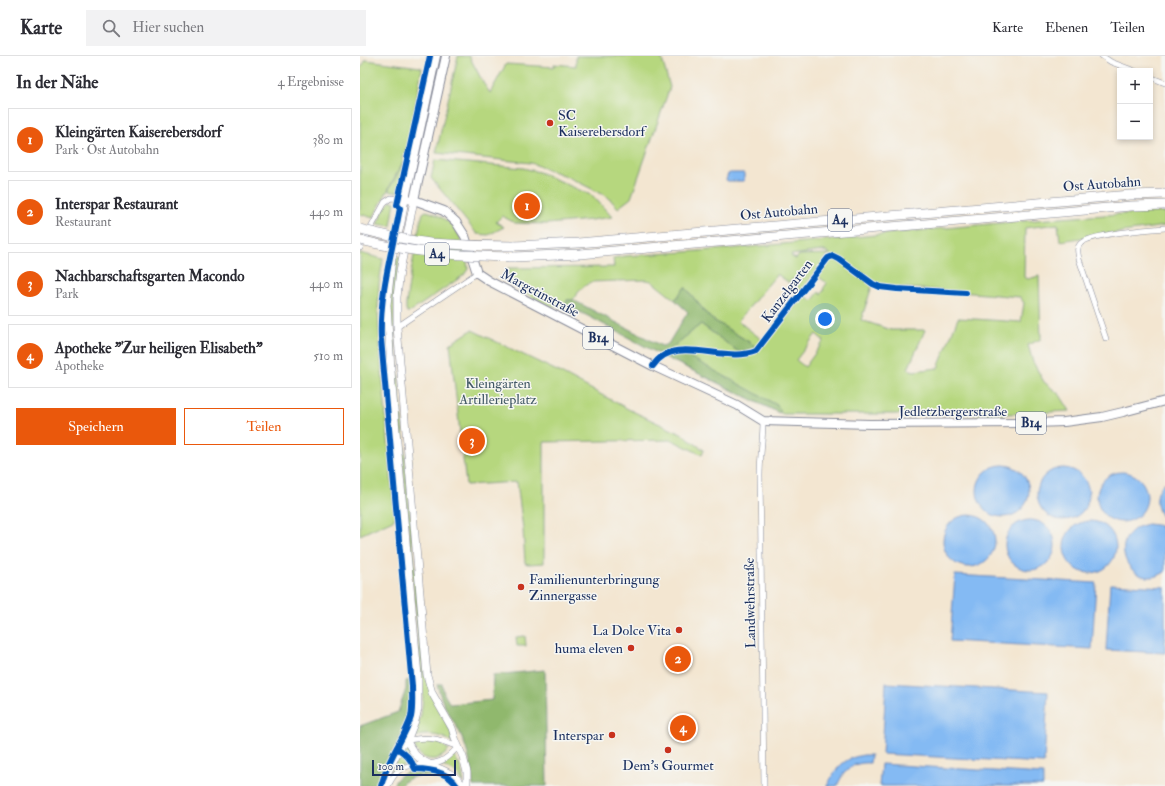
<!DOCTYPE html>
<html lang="de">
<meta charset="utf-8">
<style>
:root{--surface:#fff;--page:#f2f2f3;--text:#2b2b33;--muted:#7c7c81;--line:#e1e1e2;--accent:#ea580c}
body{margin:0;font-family:"IM FELL Double Pica",serif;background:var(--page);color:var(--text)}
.controls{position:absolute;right:12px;top:12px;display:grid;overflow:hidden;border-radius:0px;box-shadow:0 2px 6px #0003}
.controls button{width:36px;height:36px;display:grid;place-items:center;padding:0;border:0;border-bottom:1px solid var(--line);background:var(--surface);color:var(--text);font:20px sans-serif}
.scale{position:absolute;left:12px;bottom:10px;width:84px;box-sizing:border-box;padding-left:4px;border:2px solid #1b2f5e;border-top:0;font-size:11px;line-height:14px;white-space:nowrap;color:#1b2f5e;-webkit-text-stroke:3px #f6f6f2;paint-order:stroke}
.you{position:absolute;left:465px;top:263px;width:14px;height:14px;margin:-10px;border:3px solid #fff;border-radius:50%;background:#1a73e8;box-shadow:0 0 0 6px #1a73e833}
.badge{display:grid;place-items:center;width:26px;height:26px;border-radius:50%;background:var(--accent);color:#fff;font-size:13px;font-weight:700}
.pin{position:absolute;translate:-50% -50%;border:2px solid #fff;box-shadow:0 1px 4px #0006}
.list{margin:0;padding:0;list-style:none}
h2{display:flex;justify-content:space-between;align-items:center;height:52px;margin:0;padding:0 16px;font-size:17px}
h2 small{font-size:13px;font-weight:400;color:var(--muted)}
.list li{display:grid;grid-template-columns:26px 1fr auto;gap:12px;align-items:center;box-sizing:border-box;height:64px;margin:0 8px 8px;padding:0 8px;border:1px solid var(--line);border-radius:0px}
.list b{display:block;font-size:15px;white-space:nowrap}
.list p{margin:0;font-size:13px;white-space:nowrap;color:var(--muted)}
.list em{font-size:13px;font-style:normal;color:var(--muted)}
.actions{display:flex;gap:8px;padding:12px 16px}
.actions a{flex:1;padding:9px 0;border:1px solid var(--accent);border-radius:0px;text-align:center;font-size:14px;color:var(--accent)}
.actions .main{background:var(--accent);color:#fff}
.icon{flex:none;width:22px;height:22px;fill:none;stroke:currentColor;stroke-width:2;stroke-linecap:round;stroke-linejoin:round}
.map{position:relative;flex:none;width:805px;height:730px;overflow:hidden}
header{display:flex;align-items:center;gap:24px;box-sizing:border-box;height:56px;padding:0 20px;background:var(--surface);border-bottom:1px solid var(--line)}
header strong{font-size:19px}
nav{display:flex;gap:22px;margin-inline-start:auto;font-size:14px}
.search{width:280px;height:36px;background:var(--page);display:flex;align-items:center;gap:10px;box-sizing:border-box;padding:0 14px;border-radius:0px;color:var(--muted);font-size:15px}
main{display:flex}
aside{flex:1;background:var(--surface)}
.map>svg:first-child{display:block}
</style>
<header>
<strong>Karte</strong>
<div class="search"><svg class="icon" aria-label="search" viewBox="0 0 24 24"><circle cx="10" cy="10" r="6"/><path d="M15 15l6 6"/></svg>Hier suchen</div>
<nav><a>Karte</a><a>Ebenen</a><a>Teilen</a></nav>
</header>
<main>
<aside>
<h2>In der Nähe<small>4 Ergebnisse</small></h2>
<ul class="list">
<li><span class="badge">1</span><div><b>Kleingärten Kaiserebersdorf</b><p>Park · Ost Autobahn</p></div><em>380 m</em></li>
<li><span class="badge">2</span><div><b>Interspar Restaurant</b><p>Restaurant</p></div><em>440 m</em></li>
<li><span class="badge">3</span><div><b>Nachbarschaftsgarten Macondo</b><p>Park</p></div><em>440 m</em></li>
<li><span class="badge">4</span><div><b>Apotheke &quot;Zur heiligen Elisabeth&quot;</b><p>Apotheke</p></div><em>510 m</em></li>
</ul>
<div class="actions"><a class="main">Speichern</a><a>Teilen</a></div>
</aside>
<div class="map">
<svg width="805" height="730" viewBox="0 0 805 730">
<rect width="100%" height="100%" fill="#f6f6f2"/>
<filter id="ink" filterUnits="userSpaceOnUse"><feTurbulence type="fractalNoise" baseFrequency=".025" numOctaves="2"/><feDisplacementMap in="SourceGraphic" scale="8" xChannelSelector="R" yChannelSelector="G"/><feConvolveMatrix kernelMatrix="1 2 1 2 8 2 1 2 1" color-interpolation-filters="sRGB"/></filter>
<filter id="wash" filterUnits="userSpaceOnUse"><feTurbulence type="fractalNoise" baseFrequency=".012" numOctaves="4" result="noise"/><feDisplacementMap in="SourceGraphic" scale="16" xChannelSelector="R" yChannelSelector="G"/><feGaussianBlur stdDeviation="0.9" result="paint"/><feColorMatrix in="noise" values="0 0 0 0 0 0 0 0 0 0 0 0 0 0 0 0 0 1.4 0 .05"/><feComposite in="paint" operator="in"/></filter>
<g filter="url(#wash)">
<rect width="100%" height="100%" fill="#f3e6d1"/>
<path fill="#b6d77e" stroke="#68836e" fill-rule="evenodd" d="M98 0H109L124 28 130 37 146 8 194 11V8L216 10V0H301L310 31 271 142 258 152 248 141 208 121 171 107 76 97Z
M6 4 60 11 62 12 49 87 42 103 44 104 13 162 0 158V13Z
M75 104 163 112 179 116 233 140 252 161 231 164 187 168 155 167 142 160 136 166 144 171 128 179 117 178 71 122Z
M44 106 38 136H31L29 135V133Z
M31 145 35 146 31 170 17 168 25 151Z
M66 155C77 157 91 166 97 176 103 185 107 203 108 213L104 219 50 256H47L46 255V248L49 227 53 205 60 167 63 157Z
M805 156V170L700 185 698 168 665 172 664 221 668 223 679 220 681 283 668 289 673 306 684 326 700 339 710 355 646 358H423L400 348 301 299 308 295 341 268 380 297 397 291 350 262 325 231 315 244 291 225 286 224 231 226C222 231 218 236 213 244H207L205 251C200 251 196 251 192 250 180 246 158 233 148 225V212L254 211 253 202 265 200C311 197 356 194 401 190 536 178 670 161 805 156ZM462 195C468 195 469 197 472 203L467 207 456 219 467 227 463 233 464 234 461 238 459 236 452 245 444 239 405 286 378 265 417 218 429 227 432 223 437 226V232L441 235 469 198 439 199 436 203 432 201 431 199ZM512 230 577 234 660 241 664 247 661 266 598 262 578 312 554 315 548 313 565 274H531L501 264ZM456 278 464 285 445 311 436 304Z
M0 197 23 203 19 228 18 255 21 303 35 463 0 479Z
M37 200 40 201 34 240V273L64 618 91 676 92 686C79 678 67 677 53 681L61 659 63 640 31 270 30 244Z
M112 274 197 315 270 354 321 378 344 394 342 399 312 384 184 386V507L168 508 165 507 163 473 157 426 106 429 90 288Z
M165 580 166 590H157L156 581Z
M67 685 80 687 89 694C78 708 60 706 54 689L60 686Z
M47 693 52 701 58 706C46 708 37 710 30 720 33 709 39 700 47 693Z
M94 699 101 712 104 727 95 716 81 709 87 706Z"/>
<path fill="#90b86d" stroke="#567466" d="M325 231 350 262 397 291 394 294 380 297 341 268 308 295 301 299 228 260 213 253 205 251 207 244H213L292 285 302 290 308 288 314 278 328 256 315 244Z
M326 296 328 300 417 349 421 355 419 357 413 354 305 301 309 298Z
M185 614 187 730H113C112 712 108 695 101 679 96 668 89 659 84 649 81 643 79 635 77 628H82L84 638 90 648 132 644 133 619Z
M49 624C51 637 52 649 49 662 42 686 24 705 18 730H0V670L38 656 46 633V625Z
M58 714C72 714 89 717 96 730H89C84 723 65 718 56 720 50 722 44 725 40 730H33C37 718 47 716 58 714Z"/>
<path fill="#84baf3" stroke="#5074a8" d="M370 117H384V125H368L366 124 368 118Z
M617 435a26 26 0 1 1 52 0a26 26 0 1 1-52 0Z
M677 438a26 26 0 1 1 52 0a26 26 0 1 1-52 0Z
M737 441a25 25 0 1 1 50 0a25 25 0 1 1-50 0Z
M805 426V465C795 453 793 438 805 426Z
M583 485a26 26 0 1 1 52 0a26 26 0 1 1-52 0Z
M645 489a25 25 0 1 1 50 0a25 25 0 1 1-50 0Z
M704 491a26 26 0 1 1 52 0a26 26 0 1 1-52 0Z
M787 468 797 469 805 473V516C773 537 746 487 778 471 781 470 785 469 787 468Z
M595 519 736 527 732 593 590 585Z
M750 528 805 531V597L746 594Z
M526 627 688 636 684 707 522 698Z
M504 699H511L510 707C492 706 484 714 477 730H467C476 712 483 702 504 699Z
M521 708 683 718V730H519Z"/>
</g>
<g filter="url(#ink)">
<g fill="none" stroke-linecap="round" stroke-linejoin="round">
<defs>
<path id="minor" d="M742 0 751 6 775 15
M790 21 805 27
M0 192 25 146 31 142 45 143
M37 271 117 217
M746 283 719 203C718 197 716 192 720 188 728 178 790 173 805 172
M293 310C313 277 365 308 396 295L468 202 473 200 479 203 513 228 520 231 537 233 606 237
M403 365C403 383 400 401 400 419L404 730
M26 730C27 720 30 712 35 704 38 698 41 690 47 685 49 684 53 683 56 683 73 680 82 685 98 691 93 696 88 702 81 705 67 711 47 705 36 717 33 721 30 726 28 730"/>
<path id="secondary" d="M45 143 41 167 32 202 27 249 32 330 58 620V653L55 665 47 685C50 691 53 697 58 701 73 714 90 711 103 730
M54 144 40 215 37 241V271L67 619 72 637 92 672 96 685 103 701 107 716V730"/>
<path id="primary" d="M76 0 45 143 54 144 84 155 96 166 105 180 117 217 129 225 293 310 377 349 403 365 510 368 675 367 704 366 742 361 763 356 805 345
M54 144 86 0"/>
<path id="motorway" d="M154 190 218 187 770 139 805 138
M154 201 220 198 771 150 805 149"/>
</defs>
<use href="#minor" stroke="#878a98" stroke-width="6"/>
<use href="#secondary" stroke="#878a98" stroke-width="8"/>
<use href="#primary" stroke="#878a98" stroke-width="10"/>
<use href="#motorway" stroke="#878a98" stroke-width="10"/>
<use href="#minor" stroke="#fff" stroke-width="5"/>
<use href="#secondary" stroke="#fff" stroke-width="7"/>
<use href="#primary" stroke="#fff" stroke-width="8"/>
<use href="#motorway" stroke="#fff" stroke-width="9"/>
<defs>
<path id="motorway-bridge" d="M0 173C23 179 47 184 70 187 98 189 126 190 154 190
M0 184C51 197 102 200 154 201"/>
</defs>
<use href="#motorway-bridge" stroke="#878a98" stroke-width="10" stroke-linecap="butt"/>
<use href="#motorway-bridge" stroke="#fff" stroke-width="9"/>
<defs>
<path id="cycleway" d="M293 310C313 277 365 308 396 295L468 202 473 200 479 203 513 228 520 231 537 233 606 237
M37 692C46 698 51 703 55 713 70 713 88 716 97 730
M21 730C24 720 27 710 32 701 38 688 47 675 51 661 53 651 52 640 52 630L21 283C19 239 32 196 40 152L37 149 70 0"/>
</defs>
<use href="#cycleway" stroke="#f6f6f2" stroke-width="8"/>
<use href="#cycleway" stroke="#0057b8" stroke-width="6"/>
</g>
</g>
<g fill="#c8321e" stroke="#f6f6f2" stroke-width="1.5">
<circle cx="190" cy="67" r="4"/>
<circle cx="161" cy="531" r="4"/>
<circle cx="319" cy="574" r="4"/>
<circle cx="271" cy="592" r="4"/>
<circle cx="252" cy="679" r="4"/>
<circle cx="308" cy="694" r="4"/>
</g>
<g text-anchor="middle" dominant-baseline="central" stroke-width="3" stroke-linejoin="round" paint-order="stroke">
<g fill="#f6f6f2" stroke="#5d6b8a" stroke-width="1">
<rect x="468" y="153" width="24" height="22" rx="3"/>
<rect x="65" y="187" width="24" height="22" rx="3"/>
<rect x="223" y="271" width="30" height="22" rx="3"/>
<rect x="656" y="356" width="30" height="22" rx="3"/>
</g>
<g font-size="13" font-weight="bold" fill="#1b2f5e">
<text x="480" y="164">A4</text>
<text x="77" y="198">A4</text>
<text x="238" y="282">B14</text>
<text x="671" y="367">B14</text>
</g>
<g font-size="14" fill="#1b2f5e" stroke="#f6f6f2" text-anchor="end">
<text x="198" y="59" text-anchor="start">SC<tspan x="198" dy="16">Kaiserebersdorf</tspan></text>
<text x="169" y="523" text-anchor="start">Familienunterbringung<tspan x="169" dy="16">Zinnergasse</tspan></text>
<text x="311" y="574">La Dolce Vita</text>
<text x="263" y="592">huma eleven</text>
<text x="244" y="679">Interspar</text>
<text x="308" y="709" text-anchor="middle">Dem's Gourmet</text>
</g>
<g font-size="14" fill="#1b2f5e" stroke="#f6f6f2">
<text transform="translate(742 128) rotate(-4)">Ost Autobahn</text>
<text transform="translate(419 156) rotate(-5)">Ost Autobahn</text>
<text transform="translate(427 235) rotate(-53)">Kanzelgarten</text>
<text transform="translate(180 237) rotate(28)">Margetinstraße</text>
<text x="593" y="355">Jedletzbergerstraße</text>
<text transform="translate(390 547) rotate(-91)">Landwehrstraße</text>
</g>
<g font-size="14" fill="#425966" stroke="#f6f6f2">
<text x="138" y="327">Kleingärten<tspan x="138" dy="16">Artillerieplatz</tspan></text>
</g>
</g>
</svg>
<div class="controls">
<button>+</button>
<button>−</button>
</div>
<div class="scale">100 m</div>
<div class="you"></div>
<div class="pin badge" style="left:167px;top:150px">1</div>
<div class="pin badge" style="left:318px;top:603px">2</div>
<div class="pin badge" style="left:112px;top:385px">3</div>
<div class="pin badge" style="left:323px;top:672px">4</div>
</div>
</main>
